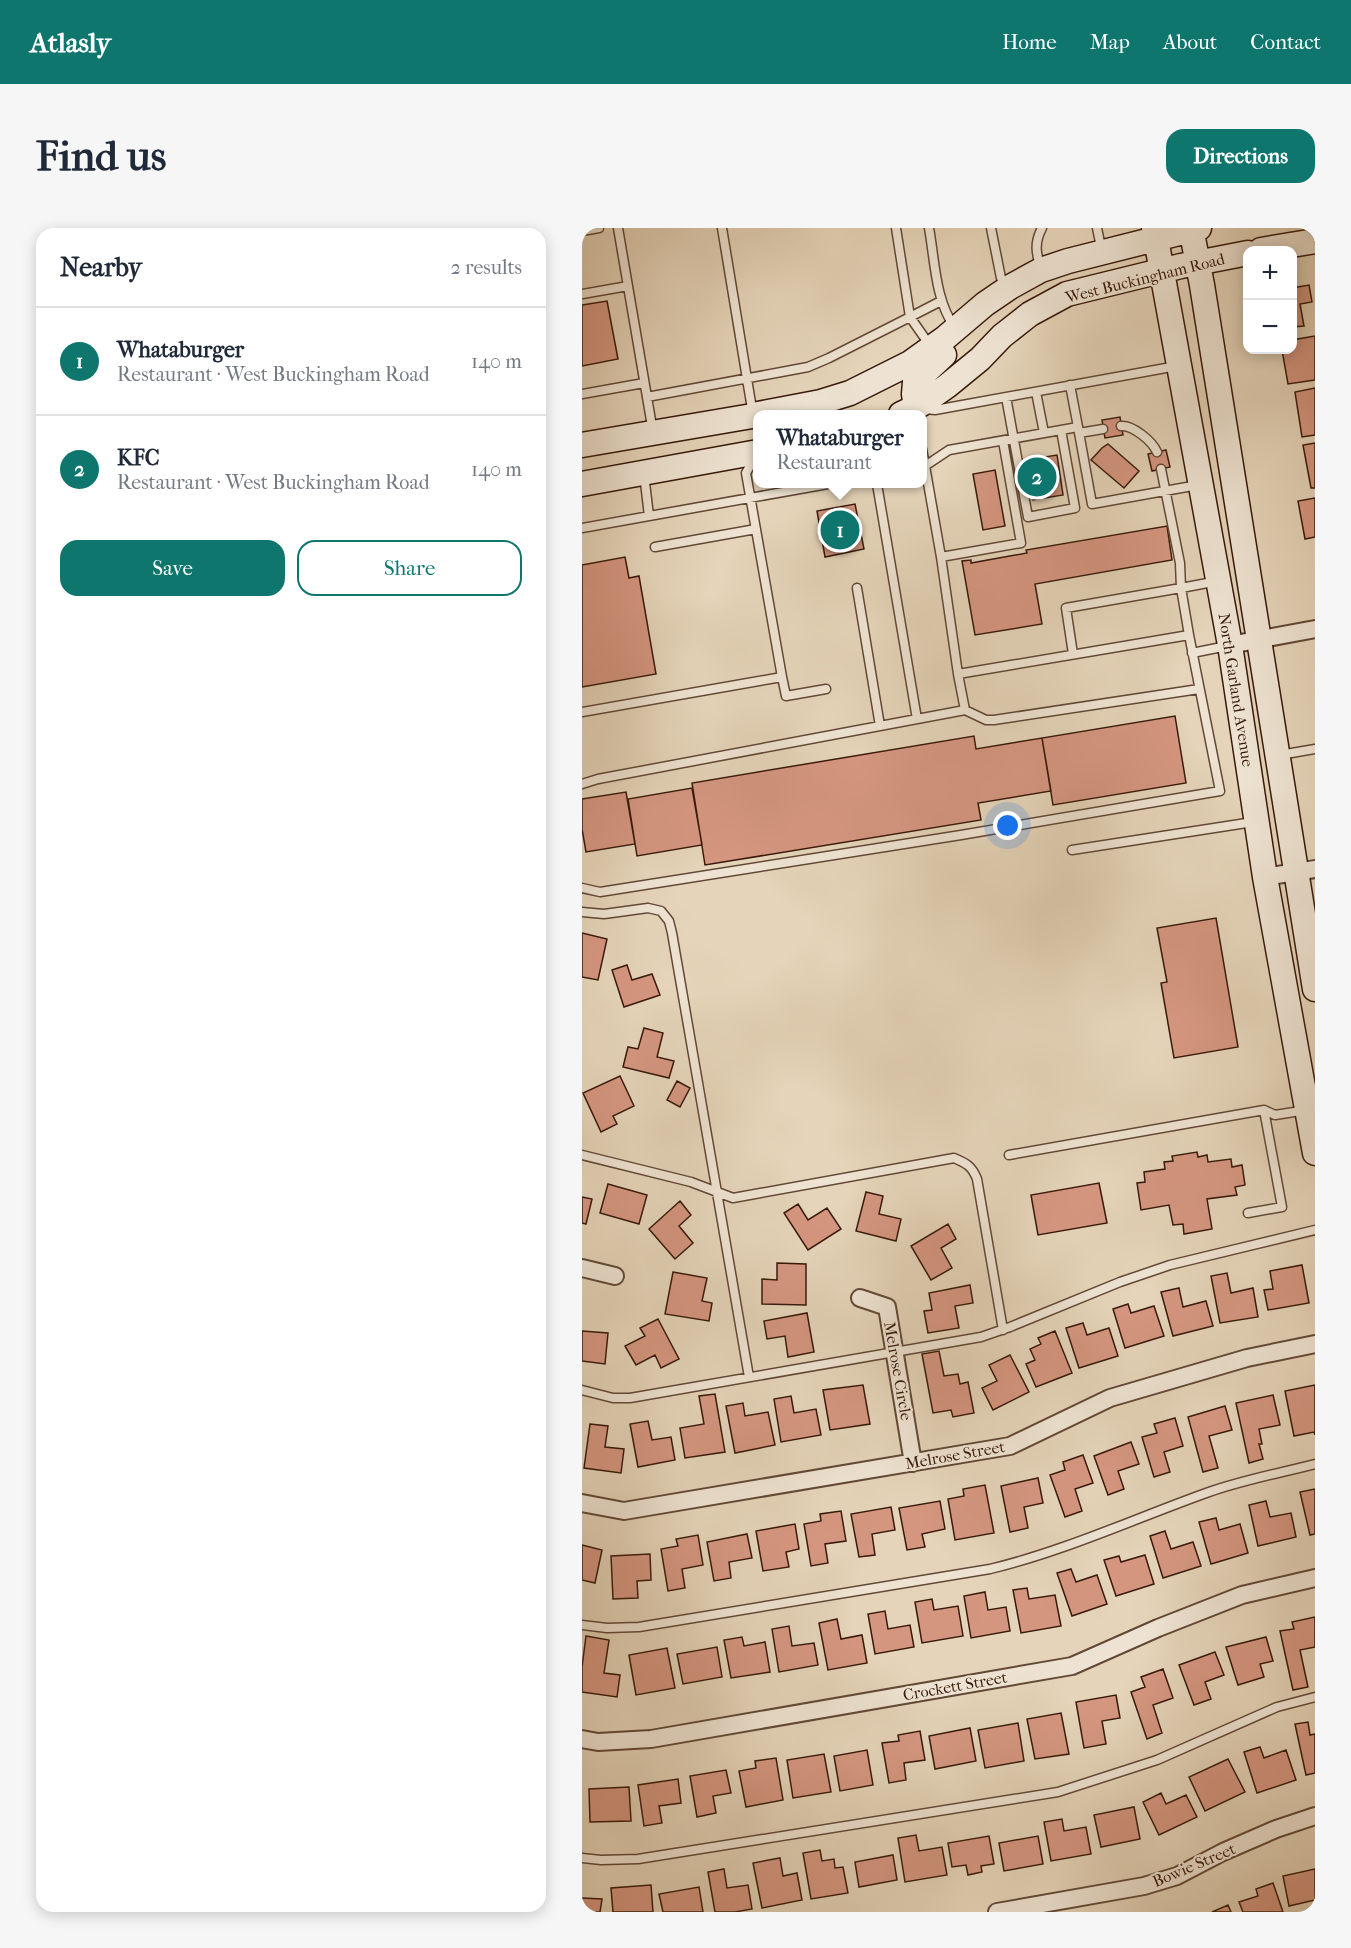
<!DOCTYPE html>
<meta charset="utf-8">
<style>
:root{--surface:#fff;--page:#f6f6f7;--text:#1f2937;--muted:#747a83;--line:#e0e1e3;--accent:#0f766e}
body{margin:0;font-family:"IM FELL French Canon",serif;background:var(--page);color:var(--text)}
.controls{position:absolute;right:18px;top:18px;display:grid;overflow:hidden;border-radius:12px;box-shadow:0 3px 15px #0003}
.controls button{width:54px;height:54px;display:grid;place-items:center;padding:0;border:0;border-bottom:2px solid var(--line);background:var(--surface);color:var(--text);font:30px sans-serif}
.you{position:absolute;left:426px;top:598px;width:21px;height:21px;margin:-15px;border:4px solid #fff;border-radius:50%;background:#1a73e8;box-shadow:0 0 0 9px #1a73e833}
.badge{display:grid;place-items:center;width:39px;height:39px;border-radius:50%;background:var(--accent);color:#fff;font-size:20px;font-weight:700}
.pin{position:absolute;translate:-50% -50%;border:3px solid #fff;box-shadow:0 2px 6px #0006}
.popup{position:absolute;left:171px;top:182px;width:174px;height:78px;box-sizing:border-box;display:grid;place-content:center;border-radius:12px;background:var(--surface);filter:drop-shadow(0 2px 4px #0005);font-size:20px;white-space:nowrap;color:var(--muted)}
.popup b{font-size:22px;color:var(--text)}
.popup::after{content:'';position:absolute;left:50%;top:100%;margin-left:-12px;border:12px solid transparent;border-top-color:var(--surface)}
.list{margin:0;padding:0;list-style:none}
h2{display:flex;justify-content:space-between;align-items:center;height:78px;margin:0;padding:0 24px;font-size:26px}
h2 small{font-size:20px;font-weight:400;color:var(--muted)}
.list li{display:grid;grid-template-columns:39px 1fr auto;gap:18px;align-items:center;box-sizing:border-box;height:108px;padding:0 24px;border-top:2px solid var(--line)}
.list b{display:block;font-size:22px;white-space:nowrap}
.list p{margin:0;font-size:20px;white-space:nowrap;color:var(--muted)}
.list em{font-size:20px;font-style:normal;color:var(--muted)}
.actions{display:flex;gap:12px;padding:18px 24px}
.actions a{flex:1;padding:14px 0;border:2px solid var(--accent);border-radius:18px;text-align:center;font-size:21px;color:var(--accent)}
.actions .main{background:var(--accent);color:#fff}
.map{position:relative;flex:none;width:733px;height:1684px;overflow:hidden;border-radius:18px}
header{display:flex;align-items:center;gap:36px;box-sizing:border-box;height:84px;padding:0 30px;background:var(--accent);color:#fff}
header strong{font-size:28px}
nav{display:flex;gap:33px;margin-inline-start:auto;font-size:21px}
.intro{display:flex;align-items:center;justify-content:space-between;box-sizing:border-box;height:144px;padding:0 36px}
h1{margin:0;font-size:42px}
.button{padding:15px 27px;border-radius:18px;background:var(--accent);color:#fff;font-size:21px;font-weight:700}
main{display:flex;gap:36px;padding:0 36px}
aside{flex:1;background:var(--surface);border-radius:18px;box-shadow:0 3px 15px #0003}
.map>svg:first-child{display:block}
</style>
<header>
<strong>Atlasly</strong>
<nav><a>Home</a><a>Map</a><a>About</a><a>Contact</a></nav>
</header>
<div class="intro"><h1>Find us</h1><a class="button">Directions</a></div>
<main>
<aside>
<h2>Nearby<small>2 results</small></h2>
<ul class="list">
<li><span class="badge">1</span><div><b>Whataburger</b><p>Restaurant · West Buckingham Road</p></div><em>140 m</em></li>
<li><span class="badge">2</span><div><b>KFC</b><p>Restaurant · West Buckingham Road</p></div><em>140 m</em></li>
</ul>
<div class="actions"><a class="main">Save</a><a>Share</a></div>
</aside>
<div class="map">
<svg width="733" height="1684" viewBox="0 0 733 1684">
<rect width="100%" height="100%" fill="#e5d4b9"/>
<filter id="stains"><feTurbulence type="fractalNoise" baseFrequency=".00333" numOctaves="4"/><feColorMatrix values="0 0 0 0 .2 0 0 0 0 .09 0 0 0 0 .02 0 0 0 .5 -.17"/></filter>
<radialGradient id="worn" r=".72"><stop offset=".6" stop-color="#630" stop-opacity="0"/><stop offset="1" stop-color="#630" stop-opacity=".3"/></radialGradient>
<path fill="#d59680" stroke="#38190a" stroke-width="1.5" d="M727 57 730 74 718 76 722 98 710 99V60Z
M25 73 36 131 0 138V77Z
M733 108V152L706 156 700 122H710V112Z
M733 160V207L720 209 713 164Z
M538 189 541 207 523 210 520 192Z
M733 215V260H729L721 217Z
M526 216 557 243 542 260 509 232 520 220Z
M584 222 588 239 570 243 566 226Z
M475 227 481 267 451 272 444 232Z
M413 242 423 298 401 302 391 246Z
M733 270V309L723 311 716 273Z
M273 276 282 321 243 329 235 283Z
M585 298 590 332 453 356 460 396 393 407 380 333 389 332V335L445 325 444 322Z
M43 329 47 350 57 348 74 446 0 459V337Z
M593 488 604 555 471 577 460 510Z
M392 508 394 521 460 510 469 563 396 575 399 592 123 637 110 555Z
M110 560 120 617 55 628 46 571Z
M44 564 53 616 4 624 0 601V571Z
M634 690 656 819 592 830 579 755 585 754 575 700Z
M0 705 25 711 16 752 0 749Z
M45 737 50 752 70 746 78 767 42 779 30 742Z
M62 800 81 805 75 829 92 833 87 850 41 839 46 819 56 821Z
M38 848 52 878 31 888 35 896 19 904 1 865Z
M95 853 108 860 98 879 85 872Z
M615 924 616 929 625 927 626 934 649 931 650 939 660 937 663 957 653 959 655 967 625 971 630 1001 602 1006 601 996 591 997 587 977 559 982 555 955 563 954 562 944 583 941 582 934 591 933 590 928Z
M517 955 525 995 456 1007 449 967Z
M26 956 65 967 57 996 18 985Z
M284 964 301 968 297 986 319 991 314 1013 274 1003Z
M0 969 10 971 4 996 0 995Z
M98 973 109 987 97 998 111 1015 93 1031 67 1001Z
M216 976 226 992 245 980 259 1001 226 1022 202 985Z
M366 996 374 1011 359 1020 370 1040 349 1052 329 1018Z
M195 1035 224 1036V1077L180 1076V1051L195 1052Z
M720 1037 727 1075 686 1082 682 1062 691 1061 688 1043Z
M91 1044 125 1050 120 1073 130 1075 127 1093 83 1086Z
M645 1045 649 1065 671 1060 676 1089 638 1095 629 1048Z
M388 1057 391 1075 373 1078 377 1100 346 1105 342 1083 350 1082 347 1065Z
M597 1060 601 1079 624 1073 631 1098 591 1108 579 1064Z
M546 1076 549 1085 572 1078 582 1108 543 1120 531 1081Z
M225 1085 232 1124 206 1129 203 1108 185 1111 182 1093Z
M76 1091 97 1131 79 1140 73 1127 54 1137 43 1118 63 1108 58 1100Z
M501 1095 505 1107 527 1100 536 1128 497 1140 484 1100Z
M0 1103 26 1105 23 1136 0 1133Z
M473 1103 490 1145 454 1159 444 1136 453 1132 448 1121 459 1116 456 1110Z
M357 1123 362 1148 376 1146 378 1156 386 1154 392 1185 371 1189 369 1182 351 1185 340 1126Z
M428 1127 447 1164 411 1182 400 1160 415 1153 407 1137Z
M281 1157 288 1196 248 1202 241 1162Z
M733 1157V1207L732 1204 712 1208 703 1163Z
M133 1166 143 1224 103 1230 98 1200 122 1196 117 1168Z
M691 1167 698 1197 677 1201 680 1216H677L681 1231 667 1235 654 1175Z
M209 1168 212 1185 234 1181 239 1207 199 1214 192 1171Z
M161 1175 163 1188 186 1184 193 1217 153 1225 144 1178Z
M643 1178 650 1202 627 1208 636 1240 621 1244 606 1189Z
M593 1190 601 1218 582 1224 588 1244 572 1249 560 1209 575 1205 572 1196Z
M66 1193 70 1212 89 1209 93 1232 56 1239 48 1196Z
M8 1196 26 1198 23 1219 42 1221 39 1245 2 1240Z
M549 1214 557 1236 536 1243 542 1261 526 1267 512 1228Z
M501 1227 511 1255 493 1261 500 1283 483 1289 468 1247 483 1242 481 1234Z
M456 1250 461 1275 442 1279 446 1300 428 1304 419 1258Z
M403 1257 412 1305 373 1312 366 1271 382 1268 381 1261Z
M733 1261V1306L728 1307 718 1264Z
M358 1273 363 1301 340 1306 343 1319 325 1322 317 1280Z
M684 1273 688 1289 709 1285 714 1309 676 1318 667 1277Z
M309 1279 313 1302 290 1306 293 1327 277 1329 269 1286Z
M259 1283 264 1313 243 1316 246 1335 229 1338 222 1296 239 1293 238 1286Z
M634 1290 637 1302 658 1296 666 1325 629 1336 617 1294Z
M213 1296 217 1321 204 1324 207 1339 181 1343 174 1303Z
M583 1303 589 1321 611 1314 619 1338 581 1350 568 1308Z
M165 1306 170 1330 147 1334 149 1350 132 1353 125 1314Z
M116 1307 121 1337 100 1341 103 1360 86 1363 79 1321 96 1318 94 1311Z
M0 1317 20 1322 13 1355 0 1352Z
M68 1326 69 1352 55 1353 56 1370 31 1371 29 1328Z
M563 1327 572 1356 534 1368 522 1332 537 1328 539 1334Z
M489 1341 494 1354 515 1347 525 1376 490 1388 475 1345Z
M445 1360 447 1371 473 1367 479 1398 439 1405 431 1362Z
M403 1364 406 1382 424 1379 428 1403 389 1410 382 1368Z
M350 1371 352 1382 376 1378 381 1408 340 1415 333 1374Z
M303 1383 306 1401 328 1397 332 1419 293 1426 286 1386Z
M733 1389V1419L718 1422 726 1459 711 1462 698 1403 712 1401 710 1394Z
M255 1391 259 1411 280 1407 285 1435 246 1442 237 1395Z
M207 1398 210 1418 232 1415 236 1437 197 1444 190 1401Z
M4 1408 27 1412 22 1445 38 1447 35 1469 0 1464V1439Z
M160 1409 162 1418 183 1414 188 1444 149 1450 142 1412Z
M684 1409 691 1433 678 1436 682 1449 656 1457 644 1419Z
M135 1419 140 1449 101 1456 95 1426Z
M85 1420 93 1460 54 1467 47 1427Z
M633 1424 642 1447 623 1454 629 1471 612 1477 597 1437Z
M581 1441 591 1470 571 1477 580 1505 565 1511 549 1464 563 1459 559 1449Z
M534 1467 538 1490 520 1493 524 1516 502 1520 494 1474Z
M479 1485 487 1526 453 1531 445 1491Z
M726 1494 728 1507 733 1506V1545L724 1547 713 1496Z
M436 1495 442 1533 403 1540 396 1502Z
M388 1500 394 1533 353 1541 347 1508Z
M338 1503 343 1532 322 1535 324 1552 307 1555 300 1515 317 1513 316 1507Z
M678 1519 682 1530 704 1522 714 1552 675 1565 662 1524Z
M285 1522 291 1557 258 1563 252 1528Z
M242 1526 249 1564 211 1570 205 1532Z
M194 1530 201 1572 164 1579 157 1543 174 1540 173 1533Z
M646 1531 663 1564 623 1583 607 1549Z
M144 1542 149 1565 131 1568 134 1585 115 1589 108 1548Z
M96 1551 99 1575 77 1578 80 1595 62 1598 56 1557Z
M47 1559 49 1593 8 1594 7 1561Z
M579 1565 584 1576 604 1567 615 1589 577 1607 561 1574Z
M552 1579 558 1611 519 1619 512 1587Z
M480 1591 482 1603 504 1599 509 1626 469 1633 462 1594Z
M334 1607 337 1623 360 1619 365 1647 323 1654 316 1610Z
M407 1608 412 1636 399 1638 400 1644 386 1647 384 1637 370 1639 366 1615Z
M456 1608 461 1636 422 1643 417 1615Z
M238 1622 240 1633 252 1631 253 1640 261 1639 266 1665 229 1671 221 1625Z
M311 1627 315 1652 277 1659 273 1634Z
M198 1630 201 1648 215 1645 220 1672 180 1680 171 1635Z
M142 1641 145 1660 166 1657 170 1681 153 1684H133L126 1644Z
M733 1641V1672L707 1678 701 1648Z
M691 1655 701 1684H661L657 1674 676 1668 674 1661Z
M69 1657 71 1684H31L29 1660Z
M117 1659 121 1684H81L77 1666Z
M0 1670 20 1671 18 1684H0Z
M646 1677 649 1684H630Z"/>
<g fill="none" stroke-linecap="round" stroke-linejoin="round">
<defs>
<path id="service" d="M36 0 71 204
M140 0 171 187
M347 0C353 33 353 72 373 100
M409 0 419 50 425 60
M515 0 520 24
M0 3 17 0
M459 41C454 25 452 15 460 0
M0 66 46 58
M349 119 328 89 359 73
M488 157 496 199 367 222 343 238 359 329 376 446 607 407 599 360 636 353
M454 164 462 205
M0 166 62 155
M65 169 226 139 247 130 328 89 314 0
M424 169 446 289 493 280 479 202
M342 181 353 182 595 138
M539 198C551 197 570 213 575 224
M496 199 510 276 616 257
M497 205 521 201
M340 221 343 238H341
M62 246 67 288
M295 256 335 491
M0 300 246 256
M73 319 174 301
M359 329 439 315 421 213
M275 360 298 498
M610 425 645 418
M491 426 484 380 599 360 598 335 579 241
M200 449 204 468 244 461
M383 482 404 492H412L617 461
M0 484 200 449 164 245 173 229
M698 527 733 521
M0 556 16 551 383 482 376 446
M490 622 671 594
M0 660 18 664 379 607 638 563 607 407
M0 684 22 686 66 680 79 683 87 693 90 705 167 1149
M0 927 109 954 151 970 372 930C384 935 390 938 395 951L421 1102
M427 927 682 882 693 887 725 882
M666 985 700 979 682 882
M0 1162 31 1170H48L399 1109 428 1099 538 1054 588 1037 733 1002
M0 1397 25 1400 57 1399 408 1341C483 1323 554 1290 627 1264 661 1252 698 1245 733 1236
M0 1630 19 1632 56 1631 476 1564 575 1532 695 1479 733 1469"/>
<path id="minor" d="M648 417 733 401
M683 649 733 641
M0 1040 33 1048
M278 1070 305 1079 331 1235
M0 1275 42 1283 428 1218 528 1170 665 1130 733 1116
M0 1511 16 1514 69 1511 490 1438 576 1400 660 1367 733 1350
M415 1684 562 1658 595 1648 641 1624 694 1601 733 1588"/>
<path id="secondary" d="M572 0 648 417 683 649 733 925
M609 0 620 57 733 761
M679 22 733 13
M334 180 332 166 333 154 362 127
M176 186 239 174 268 165 328 135 363 110 403 76 428 59 459 42 486 33 617 0
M319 186 338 177 365 158 398 131 420 108 448 86 485 66 599 38 666 25
M0 217 176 187
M0 256 176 224"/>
</defs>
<use href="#service" stroke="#634836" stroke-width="11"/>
<use href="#minor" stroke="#634836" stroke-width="20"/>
<use href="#secondary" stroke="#38190a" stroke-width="27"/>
<use href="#service" stroke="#eee3d2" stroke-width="8"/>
<use href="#minor" stroke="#eee3d2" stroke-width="16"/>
<use href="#secondary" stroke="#eee3d2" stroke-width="24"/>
</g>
<g text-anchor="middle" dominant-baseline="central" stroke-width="4.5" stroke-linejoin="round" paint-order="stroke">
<g font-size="16" fill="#38190a" stroke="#eee3d2">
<text transform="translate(563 50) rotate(-14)">West Buckingham Road</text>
<text transform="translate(654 462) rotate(81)">North Garland Avenue</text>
<text transform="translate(316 1143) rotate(80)">Melrose Circle</text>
<text transform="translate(373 1227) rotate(-10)">Melrose Street</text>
<text transform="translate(373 1458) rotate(-10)">Crockett Street</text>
<text transform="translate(612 1637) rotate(-23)">Bowie Street</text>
</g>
</g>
<rect width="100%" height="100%" filter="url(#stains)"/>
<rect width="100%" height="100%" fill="url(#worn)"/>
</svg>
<div class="controls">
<button>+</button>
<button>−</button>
</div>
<div class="you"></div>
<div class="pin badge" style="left:258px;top:302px">1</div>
<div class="popup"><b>Whataburger</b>Restaurant</div>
<div class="pin badge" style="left:455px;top:249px">2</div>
</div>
</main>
